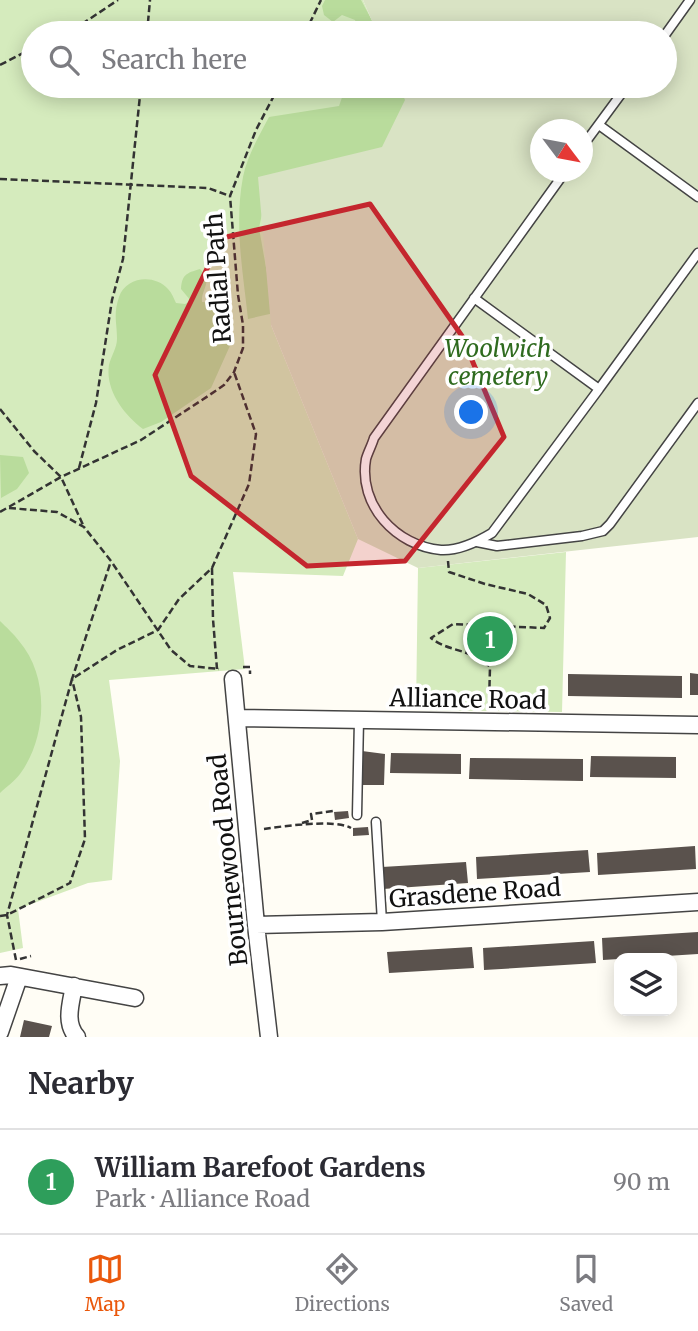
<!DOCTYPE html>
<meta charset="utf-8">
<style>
:root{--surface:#fff;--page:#f7f7f7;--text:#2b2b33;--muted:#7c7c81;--line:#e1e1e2;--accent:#ea580c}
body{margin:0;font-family:Merriweather,serif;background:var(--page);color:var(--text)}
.controls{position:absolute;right:21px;bottom:21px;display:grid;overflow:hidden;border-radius:14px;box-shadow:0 4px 18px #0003}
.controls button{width:63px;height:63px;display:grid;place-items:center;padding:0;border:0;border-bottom:2px solid var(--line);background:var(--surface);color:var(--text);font:35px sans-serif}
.compass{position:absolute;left:530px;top:119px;width:63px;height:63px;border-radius:50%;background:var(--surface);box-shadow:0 4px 18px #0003;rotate:122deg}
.you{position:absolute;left:472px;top:413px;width:24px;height:24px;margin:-18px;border:5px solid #fff;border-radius:50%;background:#1a73e8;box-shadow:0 0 0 10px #1a73e833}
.badge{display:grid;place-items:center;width:46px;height:46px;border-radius:50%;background:var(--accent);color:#fff;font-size:23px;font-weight:700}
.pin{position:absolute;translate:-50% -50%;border:4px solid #fff;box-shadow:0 2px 7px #0006}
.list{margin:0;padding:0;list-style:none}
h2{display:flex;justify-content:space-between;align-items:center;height:91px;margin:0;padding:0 28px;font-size:30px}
h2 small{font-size:23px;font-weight:400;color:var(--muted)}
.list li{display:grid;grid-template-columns:46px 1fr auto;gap:21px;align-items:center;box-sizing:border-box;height:105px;padding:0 28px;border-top:2px solid var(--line)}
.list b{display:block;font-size:26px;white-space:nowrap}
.list p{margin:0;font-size:23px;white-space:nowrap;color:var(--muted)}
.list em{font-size:23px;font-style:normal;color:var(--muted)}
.icon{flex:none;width:38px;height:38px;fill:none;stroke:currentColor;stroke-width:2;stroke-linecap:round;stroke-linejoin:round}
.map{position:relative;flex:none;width:698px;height:1037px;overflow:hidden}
.search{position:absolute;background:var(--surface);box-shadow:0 4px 18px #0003;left:21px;right:21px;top:21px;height:77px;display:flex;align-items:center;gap:18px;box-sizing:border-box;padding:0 24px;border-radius:38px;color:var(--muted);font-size:26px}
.sheet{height:196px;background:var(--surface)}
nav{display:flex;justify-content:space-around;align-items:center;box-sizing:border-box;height:98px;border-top:2px solid var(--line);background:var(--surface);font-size:19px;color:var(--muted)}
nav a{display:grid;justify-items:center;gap:4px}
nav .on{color:var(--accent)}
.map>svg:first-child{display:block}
</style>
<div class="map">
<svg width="698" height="1037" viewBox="0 0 698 1037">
<rect width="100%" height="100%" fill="#fffdf5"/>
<path fill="#d5ebbd" d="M0 0H363L377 33H33V86H399L271 325 358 539 343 576 233 572 245 669 109 680 120 761 112 880 88 883 18 909 23 948 0 953Z
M566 552 562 712 416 710 418 568Z"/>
<path fill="#b9dc9c" d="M325 0H361L375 26 435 33H360L355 20 342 15 333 22 324 15 322 6Z
M346 86H414L383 153 269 181 259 228 274 313 248 319C243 272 234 225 243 177 247 156 259 136 269 117L339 106Z
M200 269 207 277C207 287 201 294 202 302L221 303 226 310 233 339 211 388 161 422 143 429C124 415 105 390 109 365 111 356 117 348 117 339 117 322 113 315 119 297 126 276 155 274 168 289 172 293 174 299 176 303L185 304 191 301 181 289C182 275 186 273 200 269Z
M0 455 23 457 29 473 17 489 1 498Z
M0 621C6 627 14 634 19 641 50 677 47 737 20 774 15 781 6 787 0 793Z"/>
<path fill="#d9e3c4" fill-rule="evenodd" d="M363 0H698V537L418 568 358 539 271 325 258 177 382 147 405 100 399 86H665V33H377ZM540 130H582V172H540Z"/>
<path fill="#5a524d" d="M690 673 698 674V695H690Z
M568 674 682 676V698L568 696Z
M362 751 385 754 384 785H361Z
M391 753 461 754V774L390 773Z
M591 756 676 757V778L590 777Z
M470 758 583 759V781L469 779Z
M348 811 349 818 335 820 334 812Z
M368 827 369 835 353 836V828Z
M695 846 696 869 598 875 597 853Z
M588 850 590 872 477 879 476 857Z
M466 862 468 883 383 889 382 867Z
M698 932V954L603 960 602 938Z
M594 941 596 963 484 970 483 948Z
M472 947 474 968 389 973 387 952Z
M24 1020 52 1026 49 1037H20Z"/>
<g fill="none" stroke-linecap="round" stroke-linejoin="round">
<defs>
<path id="lane" d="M665 35 690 0
M599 125 698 197
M582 147 627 86
M565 172 374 438C372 445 368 452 366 459 358 505 396 546 441 550 459 551 477 542 492 533L599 389
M474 298 599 389 698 253
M477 542 497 546 582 536 603 531 610 524 698 403
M357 815 359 720
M376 822 382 922"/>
<path id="street" d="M233 679 256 925 269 1037
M237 718 698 725
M256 925 382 922 698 902
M0 976 11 975 135 998
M74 986C71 1003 64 1023 77 1037
M0 1032 19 977"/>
</defs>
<use href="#lane" stroke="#444" stroke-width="11"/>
<use href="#street" stroke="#444" stroke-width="19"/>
<path stroke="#333" stroke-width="2.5" stroke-dasharray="7 3.5" stroke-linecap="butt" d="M63 33 82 24 118 0
M147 33 150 0
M305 33 321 0
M0 65 33 48
M0 179 208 188 230 196
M0 409 34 451 61 477 84 527
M79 468 96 403 112 300 123 259 141 86
M9 508 57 512 84 527 111 561 171 650 190 666 219 669
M0 512 61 477 141 440 208 396 224 385 234 372 243 348V325L238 295 230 196 256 130 279 86
M448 561 449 572 485 584 528 594 546 605 550 618 544 628 453 624 431 638C448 652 473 649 490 667L489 704
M212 568 213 619 217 669
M243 667H250V674
M302 823 312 820 311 814 333 811
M264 829C284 826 335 819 351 828
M0 916 7 915 70 883 85 839 81 717 72 679 111 561
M20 959 31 956
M16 960 7 915 72 679 117 650 158 630 179 599 212 568 249 484 256 434 234 372"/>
<use href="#lane" stroke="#fff" stroke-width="8"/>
<use href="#street" stroke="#fff" stroke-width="16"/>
</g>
<path fill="#c4262e" fill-opacity="0.2" stroke="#c4262e" stroke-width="5" stroke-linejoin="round" d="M370 204 462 336 504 437 405 561 307 566 191 476 155 375 222 238Z"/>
<g text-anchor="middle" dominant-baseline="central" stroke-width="7" stroke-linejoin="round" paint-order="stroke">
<g font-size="24" fill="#111" stroke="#fff">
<text transform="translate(218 278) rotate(-94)">Radial Path</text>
<text transform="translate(468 699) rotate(1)">Alliance Road</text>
<text transform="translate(228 860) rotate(-96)">Bournewood Road</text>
<text transform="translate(475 893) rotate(-4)">Grasdene Road</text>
</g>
<g font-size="24" font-style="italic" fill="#2f6b1f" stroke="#fff">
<text x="498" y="348">Woolwich<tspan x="498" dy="28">cemetery</tspan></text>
</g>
</g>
</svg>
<div class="controls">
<button><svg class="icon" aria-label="layers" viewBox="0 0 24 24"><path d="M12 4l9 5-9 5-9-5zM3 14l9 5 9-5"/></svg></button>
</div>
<svg class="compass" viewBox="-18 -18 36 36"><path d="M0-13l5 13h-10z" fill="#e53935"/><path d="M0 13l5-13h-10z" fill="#7c7c81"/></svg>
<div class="you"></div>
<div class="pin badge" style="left:490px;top:639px;background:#2e9e5b">1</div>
<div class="search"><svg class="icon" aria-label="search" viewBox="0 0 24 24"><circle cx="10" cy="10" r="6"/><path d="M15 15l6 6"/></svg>Search here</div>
</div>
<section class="sheet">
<h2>Nearby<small></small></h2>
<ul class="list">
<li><span class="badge" style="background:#2e9e5b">1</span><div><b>William Barefoot Gardens</b><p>Park · Alliance Road</p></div><em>90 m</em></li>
</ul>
</section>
<nav>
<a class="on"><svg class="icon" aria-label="map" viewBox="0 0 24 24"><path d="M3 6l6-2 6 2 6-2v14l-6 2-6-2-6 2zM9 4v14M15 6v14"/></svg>Map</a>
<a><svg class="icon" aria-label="directions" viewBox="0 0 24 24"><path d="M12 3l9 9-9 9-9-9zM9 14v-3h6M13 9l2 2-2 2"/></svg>Directions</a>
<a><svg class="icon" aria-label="saved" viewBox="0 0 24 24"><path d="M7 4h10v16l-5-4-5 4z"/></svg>Saved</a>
</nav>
